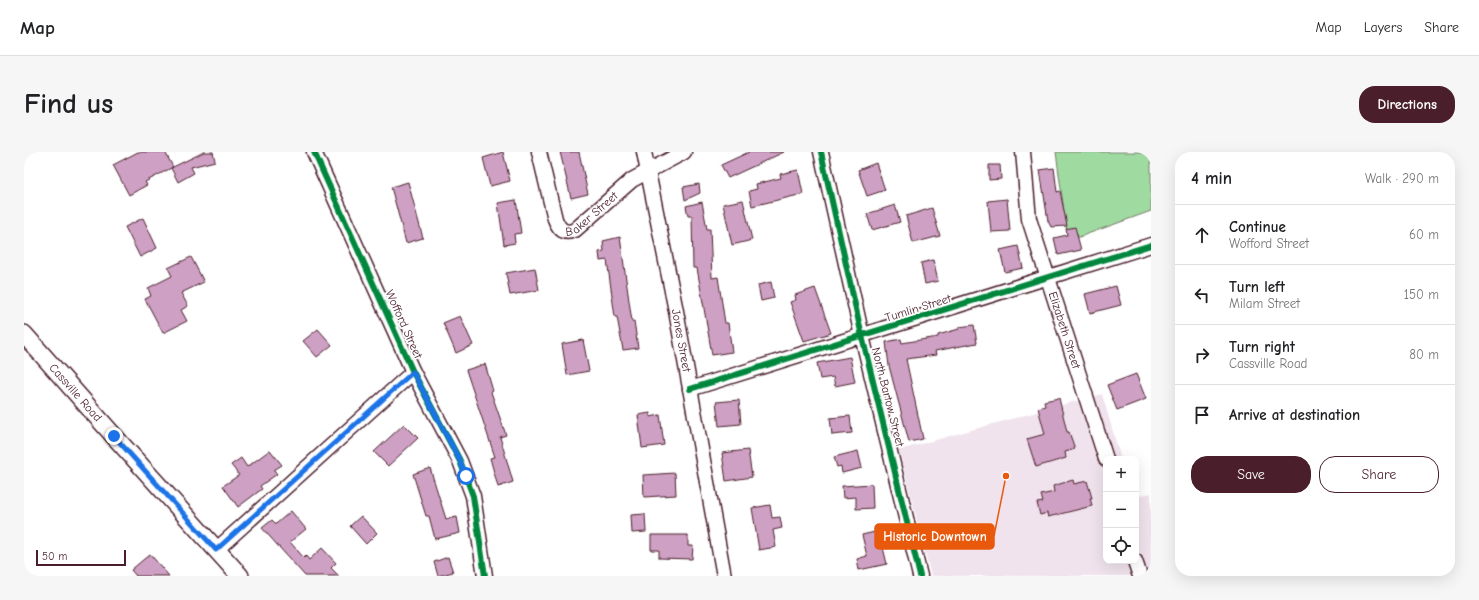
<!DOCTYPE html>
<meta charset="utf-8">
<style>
:root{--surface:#fff;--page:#f6f6f6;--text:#202124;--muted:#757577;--line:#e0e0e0;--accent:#4a1f2b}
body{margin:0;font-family:"Comic Neue",sans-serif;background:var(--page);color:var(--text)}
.controls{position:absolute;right:12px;bottom:12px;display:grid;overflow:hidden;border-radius:8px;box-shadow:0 4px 16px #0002}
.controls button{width:36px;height:36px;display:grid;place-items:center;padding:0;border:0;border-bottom:1px solid var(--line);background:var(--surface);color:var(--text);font:20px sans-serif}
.scale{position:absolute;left:12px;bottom:10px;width:90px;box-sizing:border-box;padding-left:4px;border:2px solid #4a1f2b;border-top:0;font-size:11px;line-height:14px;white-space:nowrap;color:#4a1f2b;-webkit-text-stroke:3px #fff;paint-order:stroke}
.stop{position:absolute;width:12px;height:12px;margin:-9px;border:3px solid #1a73e8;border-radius:50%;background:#fff}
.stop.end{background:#1a73e8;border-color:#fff;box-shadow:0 1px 4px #0008}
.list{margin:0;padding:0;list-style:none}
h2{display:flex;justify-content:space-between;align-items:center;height:52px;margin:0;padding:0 16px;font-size:17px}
h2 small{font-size:13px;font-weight:400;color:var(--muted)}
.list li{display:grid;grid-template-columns:26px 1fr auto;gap:12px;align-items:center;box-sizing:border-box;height:60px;padding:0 16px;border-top:1px solid var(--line)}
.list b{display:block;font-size:15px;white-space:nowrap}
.list p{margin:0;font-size:13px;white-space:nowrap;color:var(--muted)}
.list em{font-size:13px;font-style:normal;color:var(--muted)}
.actions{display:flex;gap:8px;padding:12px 16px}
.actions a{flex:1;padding:9px 0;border:1px solid var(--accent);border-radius:16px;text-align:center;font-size:14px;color:var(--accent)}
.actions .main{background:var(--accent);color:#fff}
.icon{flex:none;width:22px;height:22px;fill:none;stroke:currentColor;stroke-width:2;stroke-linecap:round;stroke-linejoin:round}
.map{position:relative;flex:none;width:1127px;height:424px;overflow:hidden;border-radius:16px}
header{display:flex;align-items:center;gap:24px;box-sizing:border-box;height:56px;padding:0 20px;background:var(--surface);border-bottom:1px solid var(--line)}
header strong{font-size:19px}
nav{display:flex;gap:22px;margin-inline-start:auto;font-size:14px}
.intro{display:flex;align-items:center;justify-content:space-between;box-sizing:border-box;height:96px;padding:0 24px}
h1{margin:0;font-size:28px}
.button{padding:10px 18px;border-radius:16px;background:var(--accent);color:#fff;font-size:14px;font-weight:700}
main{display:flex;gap:24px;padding:0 24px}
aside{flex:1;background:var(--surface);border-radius:16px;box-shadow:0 4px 16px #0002}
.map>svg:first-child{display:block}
</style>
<header>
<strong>Map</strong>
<nav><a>Map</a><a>Layers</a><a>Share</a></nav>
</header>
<div class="intro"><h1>Find us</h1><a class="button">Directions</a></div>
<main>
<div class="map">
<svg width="1127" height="424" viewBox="0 0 1127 424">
<rect width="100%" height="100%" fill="#fff"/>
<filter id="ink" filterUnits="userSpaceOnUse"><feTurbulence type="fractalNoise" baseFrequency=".025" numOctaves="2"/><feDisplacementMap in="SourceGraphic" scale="8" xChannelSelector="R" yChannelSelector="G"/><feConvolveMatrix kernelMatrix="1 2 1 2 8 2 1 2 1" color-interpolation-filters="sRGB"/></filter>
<g filter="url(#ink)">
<path fill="#f0e3ed" d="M1078 242 1097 307H1082V409H1112V345L1127 341V424H907L875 298Z"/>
<path fill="#9fdaa1" stroke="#747c66" d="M1032 0H1127V59L1044 89Z"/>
<path fill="#cea1c4" stroke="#4a1f2b" d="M114 0H141L149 15 121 30 123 33 105 43 89 13Z
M180 0H189L191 9 167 15 170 21 154 30 147 16Z
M479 0 486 29 466 34 459 6Z
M536 0H555L564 42 547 46Z
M725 0H760L704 26 697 13Z
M852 11 861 38 843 44 834 18Z
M965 13H976L977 27 965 28Z
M1030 16 1033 40 1036 39 1043 74 1027 75 1024 69 1016 18Z
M774 18 779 42 728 54 725 39 733 37 732 32 757 26 756 22Z
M384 30 399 86 382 91 367 35Z
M675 32 676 41 661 48 659 35Z
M983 47 986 79 967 80 964 49Z
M492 48 497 81 490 82 491 91 480 93 474 51Z
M719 48 728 88 708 93 699 52Z
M678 50 683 77H686L688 126 694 125 701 171H704L708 200 688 203 673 116H669L668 64H664L662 54Z
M871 53 876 70 848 78 843 62Z
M908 56 916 84 889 91 882 64Z
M119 66 133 96 116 105 101 75Z
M1051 75 1057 98 1034 103 1030 86 1043 83 1042 77Z
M596 85 608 170 610 169 614 196 599 198 593 165H591L583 108 576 109 575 100 580 99 579 89Z
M994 94 999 116 981 120 976 98Z
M167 105 180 130 157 141 164 154 157 158 163 169 139 181 121 147 127 144 124 136 148 124 144 116Z
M909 108 914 129 901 132 897 111Z
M511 116 515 138 486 143 482 121Z
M747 130 750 146 737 149 734 133Z
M1092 134 1097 153 1066 161 1061 142Z
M791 136 807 181 780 189 766 150 772 148 771 143Z
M436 164 449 193 432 201 419 171Z
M950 173 953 191 911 199 912 203 882 207 899 287 885 290 865 214 862 190 877 187 878 191 914 185V183L935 177V175Z
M294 177 308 193 293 205 279 189Z
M559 188 565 219 543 223 538 192Z
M826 205 831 230 811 234 809 225 796 227 793 211Z
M461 212 469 239 467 240 482 283 476 285 489 330 474 335 466 306 471 305 442 218Z
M1112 222 1122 247 1093 258 1083 233Z
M1035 246 1043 280H1045L1051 297 1041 300 1042 306 1012 315 1003 287 1021 282 1014 256 1021 254 1020 249Z
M715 248 717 272 695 274 692 250Z
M626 261V265L636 263 640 293 618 296 614 263Z
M826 264 828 281 808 283 806 266Z
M380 272 394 286 364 314 350 300Z
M246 298 258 313 250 318 253 322 236 334 238 337 214 355 199 334 215 323 207 313 217 306 223 315Z
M724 298 728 325 702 329 698 301Z
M834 299 838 316 818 321 817 314 813 315 810 305Z
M406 316 422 367 433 365 436 381 411 387 405 364H402L389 322Z
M651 321 652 343 620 345 619 323Z
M1049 328 1050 332 1063 329 1068 346H1066L1068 354 1024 365 1023 361 1016 363 1013 351 1019 350 1017 343 1030 340 1029 334Z
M848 332 849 356 832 357V345L819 346 818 334Z
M746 353 748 366 756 365 758 376 749 378 752 395 735 398 728 356Z
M267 359 282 377 266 390 280 406 282 404 285 408 298 396 312 411 307 416 315 424H281L238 376 248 368 252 372Z
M621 362 622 380 608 381 607 363Z
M337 364 353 381 342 392 326 374Z
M855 379 863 412 835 418 833 407 843 404 838 383Z
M627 383H664V394H669L668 407 635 406V398H627Z
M126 402 145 424H112L107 418Z
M424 405 429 420 414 424 410 410Z"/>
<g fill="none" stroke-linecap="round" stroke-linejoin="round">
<defs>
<g id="minor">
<path d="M290 0 389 220 436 309 449 344 461 424"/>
<path id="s1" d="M515 0 531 67C535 77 540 83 551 78L608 28 660 0"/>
<path id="s2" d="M620 0 652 159 700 424"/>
<path d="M797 0 838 184 896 424"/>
<path id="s3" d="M999 0 1005 67 1082 307"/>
<path d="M666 237 1127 93"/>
<path d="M192 398 389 220"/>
<path d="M1111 409 1116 424"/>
</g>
<g id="major">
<path id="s4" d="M0 182 90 284 216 424"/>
</g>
</defs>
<use href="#minor" stroke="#4a1f2b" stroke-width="17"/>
<use href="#major" stroke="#4a1f2b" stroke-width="20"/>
<use href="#minor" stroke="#fff" stroke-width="14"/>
<use href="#major" stroke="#fff" stroke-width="17"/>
<defs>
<path id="cycleway" d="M290 0 389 220 436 309 449 344 461 424
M797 0 838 184 896 424
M666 237 1127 93"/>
</defs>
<use href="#cycleway" stroke="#fff" stroke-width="8"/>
<use href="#cycleway" stroke="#00873e" stroke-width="6"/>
</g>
</g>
<g fill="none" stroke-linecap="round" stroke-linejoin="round" filter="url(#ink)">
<path stroke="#1a73e8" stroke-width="5" d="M90 284 192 398 389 220 436 309 442 324"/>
</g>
<g text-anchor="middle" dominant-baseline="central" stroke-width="3.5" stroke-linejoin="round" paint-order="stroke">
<g font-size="12" fill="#4a1f2b" stroke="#fff">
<text stroke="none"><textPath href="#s1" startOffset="118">Baker Street</textPath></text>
<text transform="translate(894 156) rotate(-17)">Tumlin Street</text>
<text transform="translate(380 172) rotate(66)">Wofford Street</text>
<text stroke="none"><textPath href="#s3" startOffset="184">Elizabeth Street</textPath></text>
<text stroke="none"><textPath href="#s2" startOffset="192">Jones Street</textPath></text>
<text stroke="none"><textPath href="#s4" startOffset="78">Cassville Road</textPath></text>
<text transform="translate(864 245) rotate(76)">North Bartow Street</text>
</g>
</g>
<path fill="none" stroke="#e8590c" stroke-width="1.5" d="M982 324L970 384"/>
<circle fill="#e8590c" stroke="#fff" stroke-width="1.5" cx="982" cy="324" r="4"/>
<rect fill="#e8590c" stroke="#e8590c" stroke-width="1.5" x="851" y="372" width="119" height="25" rx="4"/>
<g font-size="13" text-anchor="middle" font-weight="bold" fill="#fff">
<text x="911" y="389">Historic Downtown</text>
</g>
</svg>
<div class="controls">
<button>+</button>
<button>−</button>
<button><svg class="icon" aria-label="locate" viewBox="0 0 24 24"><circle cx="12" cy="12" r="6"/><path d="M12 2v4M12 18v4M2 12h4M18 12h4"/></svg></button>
</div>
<div class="scale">50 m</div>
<div class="stop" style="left:442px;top:324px"></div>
<div class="stop end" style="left:90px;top:284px"></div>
</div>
<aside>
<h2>4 min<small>Walk · 290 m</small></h2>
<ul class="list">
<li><svg class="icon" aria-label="ahead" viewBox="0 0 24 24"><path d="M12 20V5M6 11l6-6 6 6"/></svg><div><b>Continue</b><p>Wofford Street</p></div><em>60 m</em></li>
<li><svg class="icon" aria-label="left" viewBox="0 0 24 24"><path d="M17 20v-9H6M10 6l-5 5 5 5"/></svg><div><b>Turn left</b><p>Milam Street</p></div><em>150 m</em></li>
<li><svg class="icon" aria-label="right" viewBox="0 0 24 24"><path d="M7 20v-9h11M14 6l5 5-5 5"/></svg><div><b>Turn right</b><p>Cassville Road</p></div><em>80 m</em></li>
<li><svg class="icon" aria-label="arrive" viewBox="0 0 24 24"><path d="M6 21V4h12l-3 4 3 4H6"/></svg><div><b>Arrive at destination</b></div></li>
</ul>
<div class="actions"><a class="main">Save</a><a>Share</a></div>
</aside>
</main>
